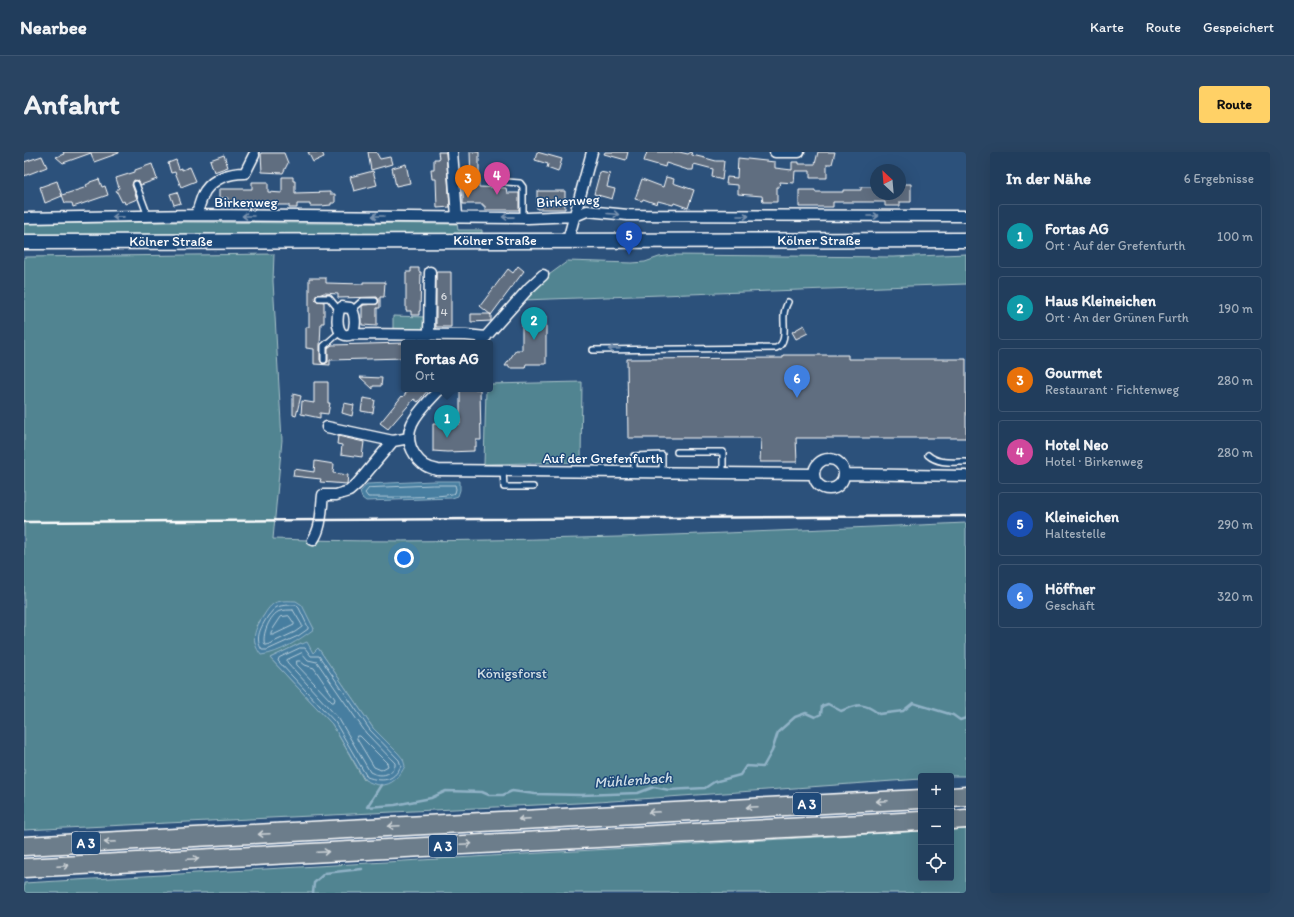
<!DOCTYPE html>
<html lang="de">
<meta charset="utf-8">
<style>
:root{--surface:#213d5c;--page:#294462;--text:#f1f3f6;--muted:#a2aebb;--line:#3e5672;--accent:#ffd166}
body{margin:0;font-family:Itim,sans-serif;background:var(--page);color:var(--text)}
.controls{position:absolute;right:12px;bottom:12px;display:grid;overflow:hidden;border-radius:4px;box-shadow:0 4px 16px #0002}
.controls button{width:36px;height:36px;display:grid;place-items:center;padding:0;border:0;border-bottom:1px solid var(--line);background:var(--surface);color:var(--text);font:20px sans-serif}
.compass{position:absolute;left:846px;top:12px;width:36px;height:36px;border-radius:50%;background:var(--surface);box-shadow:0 4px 16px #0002;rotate:334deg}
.you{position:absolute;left:380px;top:406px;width:14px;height:14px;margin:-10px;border:3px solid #fff;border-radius:50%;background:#1a73e8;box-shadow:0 0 0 6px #1a73e833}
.badge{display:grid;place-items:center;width:26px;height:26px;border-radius:50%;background:var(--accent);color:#fff;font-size:13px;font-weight:700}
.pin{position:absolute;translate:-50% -33px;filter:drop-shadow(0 1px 2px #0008)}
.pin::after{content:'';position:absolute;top:21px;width:14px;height:12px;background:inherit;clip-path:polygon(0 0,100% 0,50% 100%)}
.popup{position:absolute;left:377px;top:188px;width:92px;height:52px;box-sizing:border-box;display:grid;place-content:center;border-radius:4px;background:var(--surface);filter:drop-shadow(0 1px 3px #0005);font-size:13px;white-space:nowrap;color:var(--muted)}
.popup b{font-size:15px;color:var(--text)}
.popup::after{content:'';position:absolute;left:50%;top:100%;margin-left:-8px;border:8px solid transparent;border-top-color:var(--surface)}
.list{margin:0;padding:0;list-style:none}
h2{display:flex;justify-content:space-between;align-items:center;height:52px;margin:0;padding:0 16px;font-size:17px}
h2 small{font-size:13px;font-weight:400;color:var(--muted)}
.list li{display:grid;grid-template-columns:26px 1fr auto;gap:12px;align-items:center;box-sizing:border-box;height:64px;margin:0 8px 8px;padding:0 8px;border:1px solid var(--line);border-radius:4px}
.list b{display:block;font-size:15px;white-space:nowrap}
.list p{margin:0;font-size:13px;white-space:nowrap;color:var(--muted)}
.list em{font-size:13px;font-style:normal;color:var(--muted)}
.icon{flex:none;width:22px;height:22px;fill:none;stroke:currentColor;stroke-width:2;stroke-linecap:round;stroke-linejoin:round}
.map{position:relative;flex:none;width:942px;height:741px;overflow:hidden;border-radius:4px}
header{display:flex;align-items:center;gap:24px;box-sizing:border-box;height:56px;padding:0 20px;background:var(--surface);border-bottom:1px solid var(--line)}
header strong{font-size:19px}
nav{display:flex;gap:22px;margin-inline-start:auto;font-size:14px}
.intro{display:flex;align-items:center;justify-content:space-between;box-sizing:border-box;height:96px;padding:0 24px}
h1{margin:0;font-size:28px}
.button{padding:10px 18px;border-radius:4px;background:var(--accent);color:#111;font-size:14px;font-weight:700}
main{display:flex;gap:24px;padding:0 24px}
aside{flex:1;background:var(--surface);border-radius:4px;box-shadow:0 4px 16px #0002}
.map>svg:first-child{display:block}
</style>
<header>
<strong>Nearbee</strong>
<nav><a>Karte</a><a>Route</a><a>Gespeichert</a></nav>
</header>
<div class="intro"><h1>Anfahrt</h1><a class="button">Route</a></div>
<main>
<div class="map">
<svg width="942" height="741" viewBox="0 0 942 741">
<rect width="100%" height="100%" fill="#2c517b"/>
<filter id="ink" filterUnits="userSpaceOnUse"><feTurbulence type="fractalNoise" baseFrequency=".025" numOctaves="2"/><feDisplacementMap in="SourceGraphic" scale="8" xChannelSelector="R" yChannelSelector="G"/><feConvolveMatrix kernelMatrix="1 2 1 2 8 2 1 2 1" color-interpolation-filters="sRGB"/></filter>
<g filter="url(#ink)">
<path fill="#518491" stroke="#a8c2c8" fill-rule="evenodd" d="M143 70 433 72 434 78H458V81L141 85H0V72Z
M250 102 249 129 258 288 249 387C364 391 479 388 594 385 710 381 826 376 942 371V624H897V627L574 650 0 678V105ZM277 453 290 477 232 474 247 454ZM277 491 289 501 294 496 349 576 374 601 340 628 308 572 246 506Z
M942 102V132L499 148 522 125 544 109 608 111 621 110 635 105 649 103 869 105Z
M369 164 402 165V175L400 178H369Z
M558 230 557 310 460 312 462 237H466V232Z
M942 677V741H0V731L897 679V726H927V678Z"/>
<path fill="#467ea0" stroke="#90b2c6" d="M409 329H436V338L434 344 428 346 342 349 338 346 336 340 343 332Z
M272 449 278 453 290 477C275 488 256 501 237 503 226 488 230 478 240 463 243 458 247 452 253 450 259 448 267 449 272 449Z
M283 490 289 501 294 496 349 576 374 601 379 607 381 614C376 624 368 634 356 633 351 633 345 630 341 628L308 572 246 506 277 491 278 492Z"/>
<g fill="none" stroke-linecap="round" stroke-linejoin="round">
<path stroke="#b5cbd9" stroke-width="1" d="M409 333H431L432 337 431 341C420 346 360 345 344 345L341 341 345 336Z
M272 453 275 456 284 475V477L274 484 243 498H238C230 486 237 475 244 464 247 461 249 457 253 455 258 453 266 453 272 453Z
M269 458 278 473V475L271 480 243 493H241C237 484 246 462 256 459 260 458 265 458 269 458Z
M265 464 270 471V473L249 483H247V480L257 465Z
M276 496H281L287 504H295L346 578 375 608 377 614C369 630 358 630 343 625L311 570 254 509 255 506Z
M278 501 284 508 293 510 342 581 371 611V614C366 624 356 625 346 620L315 567 263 510V508Z
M273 509H276L281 513 290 516 311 547 310 550H308L273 513Z
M334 584H336L363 611 364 614 357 618 350 615 333 587Z"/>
<path stroke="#90b2c6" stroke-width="2.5" d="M343 655 371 653 407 646 422 639 458 640 465 643H479L488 639 511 642 557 643 614 641 630 635 645 638 681 636 690 630 716 623 722 614 739 615 748 599 754 580 771 565 782 561 791 565 797 562 798 554 804 552 817 559C834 552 840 550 855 562L879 559 889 551 929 563 936 568 942 566
M343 655 357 633
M289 741 290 731 301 721 338 717"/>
</g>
<path fill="#606e80" stroke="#fff" d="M39 0H95V1L70 10 67 1 39 11 32 5 40 2Z
M284 0H298L300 5 289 10Z
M344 0H352L356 7 366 5 368 12 347 18Z
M414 0H422L426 55 413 56 412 27H408L407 17H410V7H415Z
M446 0H455V35L482 36 483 41H495V58H461V54H459V52H439V31H447Z
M513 0 538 7 534 20 523 16 524 12 511 8Z
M581 0H604L602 8 580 2Z
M623 0H655L664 2 667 0 668 3 681 6 692 9H700L698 28 688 25 689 17 670 12 669 18H664L642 11 641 15 620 9Z
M794 0H811L808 12H803V26H786V19H771L770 31 756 30 755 35H753V50H739L738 44 714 42V33L702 32 703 25 713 26 714 6 751 10V16L768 18V10H775V12H791Z
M237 1H260L264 11 259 21 238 20Z
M200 3 204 15 190 20 186 8Z
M18 4 23 15 0 24V10Z
M152 8 155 17 158 16V18L166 15 172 29 157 35 151 20 147 21 144 11Z
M128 12 133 27 117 33 114 29 110 28 108 33 113 47 101 52 100 49 98 50 92 38 95 36 92 26 111 20V18Z
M382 12 386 31 372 34 368 16Z
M349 19 353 33 330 39 326 25Z
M576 20 586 22 583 35 591 37 588 47 570 42Z
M258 25H269V29H271V41L306 40V42H311V51H307V53L297 54H286V52H273V56H265V53H232V56H225V51H204V46H195V37H228V30H244V40L258 41Z
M642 25 650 27 649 31 670 38 664 56 650 51 649 53 634 49 633 52 619 47 618 49 611 47 618 27 639 35Z
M75 27 78 35 81 34 84 43 49 55 48 51H41L38 43 63 35 62 33 66 31V30Z
M33 29 38 44 21 51 16 35Z
M876 32H887V50H876V54H861V50H809V55H775V38H791V40H819V38H837V35H852V42H876Z
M513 39H541V57H513Z
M153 40 157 51 150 53 146 42Z
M494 114 500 119 467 163 456 154 484 117 489 121Z
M387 116H395V120H397L396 159H395V163H387V159H382V120H387Z
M412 120H427V175H412Z
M285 126H302V131L339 132V130H361L360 145H356V156H353V174L338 173V154L340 153 353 152 355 149 353 145 314 146V142L300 141 292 144 291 146 293 149 300 150V171H297L296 194V208L298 211 300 212 304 210V196L308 193 380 191V206L306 208V213L290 212V197L282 196V175H285Z
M447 162H467V169L447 170Z
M498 164H522V212H502L501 216H485V214H481L492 198H498Z
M780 173 784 181 772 187 768 180Z
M759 203H824V207H942V286H772L773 310H736L737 286H604L603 207 759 206Z
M336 225 358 226 357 234H349V237Z
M290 230H304V251H306L304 262 296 261V266L277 262 278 249 290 251Z
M385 237H405L394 250 390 247 364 277 356 271 378 244 379 245Z
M436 237H456L457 288H452V295H450V299L423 300 409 299V272H436Z
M269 242 277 244 272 264 269 263Z
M339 246 351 248 349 261 337 259Z
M320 251 330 253 328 264 318 261Z
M314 284 340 290 338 305 317 302 318 293 313 292Z
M291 309 310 312 309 321 324 323 323 332 296 330 297 327 269 324 270 317 290 320Z"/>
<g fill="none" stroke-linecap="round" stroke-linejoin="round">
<defs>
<path id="service" d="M466 22H477L483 30 496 31 499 35V65
M112 32 124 64
M295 146H305L315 158
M328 158 338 149H351
M569 198 752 196C764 191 759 173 760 163 760 159 762 154 764 150
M300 208V194L316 180
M653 300H699V321
M904 303C914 312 928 310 942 310
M479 319 480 335H509
M610 320V304L638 303V321"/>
<path id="minor" d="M428 0 433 64
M751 0H775
M172 63C175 56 177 46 181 39 190 26 206 21 221 21L230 3
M0 66 172 63 504 66 551 64 563 59 604 63 942 64
M544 88 568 0
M328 182C332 175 332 161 326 156L318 155 315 158C312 169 313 188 328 182L442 183 462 185
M405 183 406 120
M458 189 505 136 519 123
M416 237C399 256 373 276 391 303 397 312 403 316 414 318L790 322
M303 275 369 289
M790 322a15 15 0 1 1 30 0a15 15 0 1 1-30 0Z
M820 322 942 324
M289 388C298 375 297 358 299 343H312L325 339 333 332 369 289 385 286"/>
<path id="secondary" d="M0 90 942 88"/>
<path id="motorway" d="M927 645 942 644
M927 668 942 667
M0 694 897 647
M0 716 897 669"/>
</defs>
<use href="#service" stroke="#fff" stroke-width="8"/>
<use href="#minor" stroke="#fff" stroke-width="13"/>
<use href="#secondary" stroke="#fff" stroke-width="17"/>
<use href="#motorway" stroke="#fff" stroke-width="21"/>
<use href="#service" stroke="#1f4a7a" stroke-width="5"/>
<use href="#minor" stroke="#1f4a7a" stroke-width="10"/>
<use href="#secondary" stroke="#1f4a7a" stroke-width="14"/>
<use href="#motorway" stroke="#6c7d8b" stroke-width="18"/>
<path stroke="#fff" stroke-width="2.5" d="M0 370 942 364"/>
</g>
<defs><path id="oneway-shaft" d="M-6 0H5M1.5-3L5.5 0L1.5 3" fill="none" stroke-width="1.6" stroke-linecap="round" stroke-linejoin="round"/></defs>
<g stroke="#7992af">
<use href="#oneway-shaft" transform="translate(589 62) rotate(5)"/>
<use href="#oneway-shaft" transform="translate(224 64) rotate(-180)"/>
<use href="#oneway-shaft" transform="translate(354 64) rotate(-180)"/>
<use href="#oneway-shaft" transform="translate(719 64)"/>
<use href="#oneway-shaft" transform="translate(849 64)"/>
<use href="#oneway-shaft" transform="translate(94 65) rotate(179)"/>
<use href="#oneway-shaft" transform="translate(484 65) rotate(-179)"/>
<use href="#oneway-shaft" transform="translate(590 197) rotate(178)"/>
</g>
<g stroke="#ccd2d6">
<use href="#oneway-shaft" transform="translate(858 649) rotate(177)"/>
<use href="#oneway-shaft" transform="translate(728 655) rotate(177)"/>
<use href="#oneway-shaft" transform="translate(630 660) rotate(177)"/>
<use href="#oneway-shaft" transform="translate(500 667) rotate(177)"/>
<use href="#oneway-shaft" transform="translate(370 674) rotate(177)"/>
<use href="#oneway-shaft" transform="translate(240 682) rotate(177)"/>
<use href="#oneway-shaft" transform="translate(86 690) rotate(177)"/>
<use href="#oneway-shaft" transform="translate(442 692) rotate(-3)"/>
<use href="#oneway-shaft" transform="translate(299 700) rotate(-3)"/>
<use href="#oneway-shaft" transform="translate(169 707) rotate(-3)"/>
<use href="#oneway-shaft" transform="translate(39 714) rotate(-3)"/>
</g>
</g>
<g text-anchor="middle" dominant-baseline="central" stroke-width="3" stroke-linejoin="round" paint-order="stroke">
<g font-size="12" fill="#d7dbdf">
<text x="420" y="144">6</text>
<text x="420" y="160">4</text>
</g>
<g fill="#1f4a7a" stroke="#bcc9d7" stroke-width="1">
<rect x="769" y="641" width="28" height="22" rx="3"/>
<rect x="48" y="680" width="28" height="22" rx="3"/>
<rect x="405" y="683" width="28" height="22" rx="3"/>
</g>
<g font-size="13" font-weight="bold" fill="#fff">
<text x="783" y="652">A 3</text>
<text x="62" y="691">A 3</text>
<text x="419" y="694">A 3</text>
</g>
<g font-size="14" fill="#fff" stroke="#1f4a7a">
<text transform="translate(544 49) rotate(-3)">Birkenweg</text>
<text x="222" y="50">Birkenweg</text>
<text x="471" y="88">Kölner Straße</text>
<text x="795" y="88">Kölner Straße</text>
<text x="147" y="89">Kölner Straße</text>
<text x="579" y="306">Auf der Grefenfurth</text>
</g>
<g font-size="14" fill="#d4e0e4" stroke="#1f4a7a">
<text x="488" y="521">Königsforst</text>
</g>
<g font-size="15" font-style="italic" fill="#d1dfe7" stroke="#1f4a7a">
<text transform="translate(609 628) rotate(-4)">Mühlenbach</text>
</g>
</g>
</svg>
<div class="controls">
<button>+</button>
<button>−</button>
<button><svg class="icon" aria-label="locate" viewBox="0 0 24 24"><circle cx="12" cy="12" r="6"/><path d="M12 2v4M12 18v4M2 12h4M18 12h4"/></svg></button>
</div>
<svg class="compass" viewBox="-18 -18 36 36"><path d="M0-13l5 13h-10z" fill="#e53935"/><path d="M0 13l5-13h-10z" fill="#a2aebb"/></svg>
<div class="you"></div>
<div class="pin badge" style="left:423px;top:286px;background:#0f9aa8">1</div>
<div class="popup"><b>Fortas AG</b>Ort</div>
<div class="pin badge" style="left:510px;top:188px;background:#0f9aa8">2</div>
<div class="pin badge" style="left:444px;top:46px;background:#e8710a">3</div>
<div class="pin badge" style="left:473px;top:43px;background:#d1479c">4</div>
<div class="pin badge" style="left:605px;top:103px;background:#1a4fb4">5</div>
<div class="pin badge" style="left:773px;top:246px;background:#3f7fe0">6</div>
</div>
<aside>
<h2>In der Nähe<small>6 Ergebnisse</small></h2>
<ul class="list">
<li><span class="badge" style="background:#0f9aa8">1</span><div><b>Fortas AG</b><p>Ort · Auf der Grefenfurth</p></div><em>100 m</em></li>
<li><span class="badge" style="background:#0f9aa8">2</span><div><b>Haus Kleineichen</b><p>Ort · An der Grünen Furth</p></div><em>190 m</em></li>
<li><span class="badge" style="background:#e8710a">3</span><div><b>Gourmet</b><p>Restaurant · Fichtenweg</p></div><em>280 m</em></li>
<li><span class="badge" style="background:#d1479c">4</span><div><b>Hotel Neo</b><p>Hotel · Birkenweg</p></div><em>280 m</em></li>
<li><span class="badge" style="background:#1a4fb4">5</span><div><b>Kleineichen</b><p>Haltestelle</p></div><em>290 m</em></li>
<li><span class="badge" style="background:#3f7fe0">6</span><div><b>Höffner</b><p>Geschäft</p></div><em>320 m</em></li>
</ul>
</aside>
</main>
